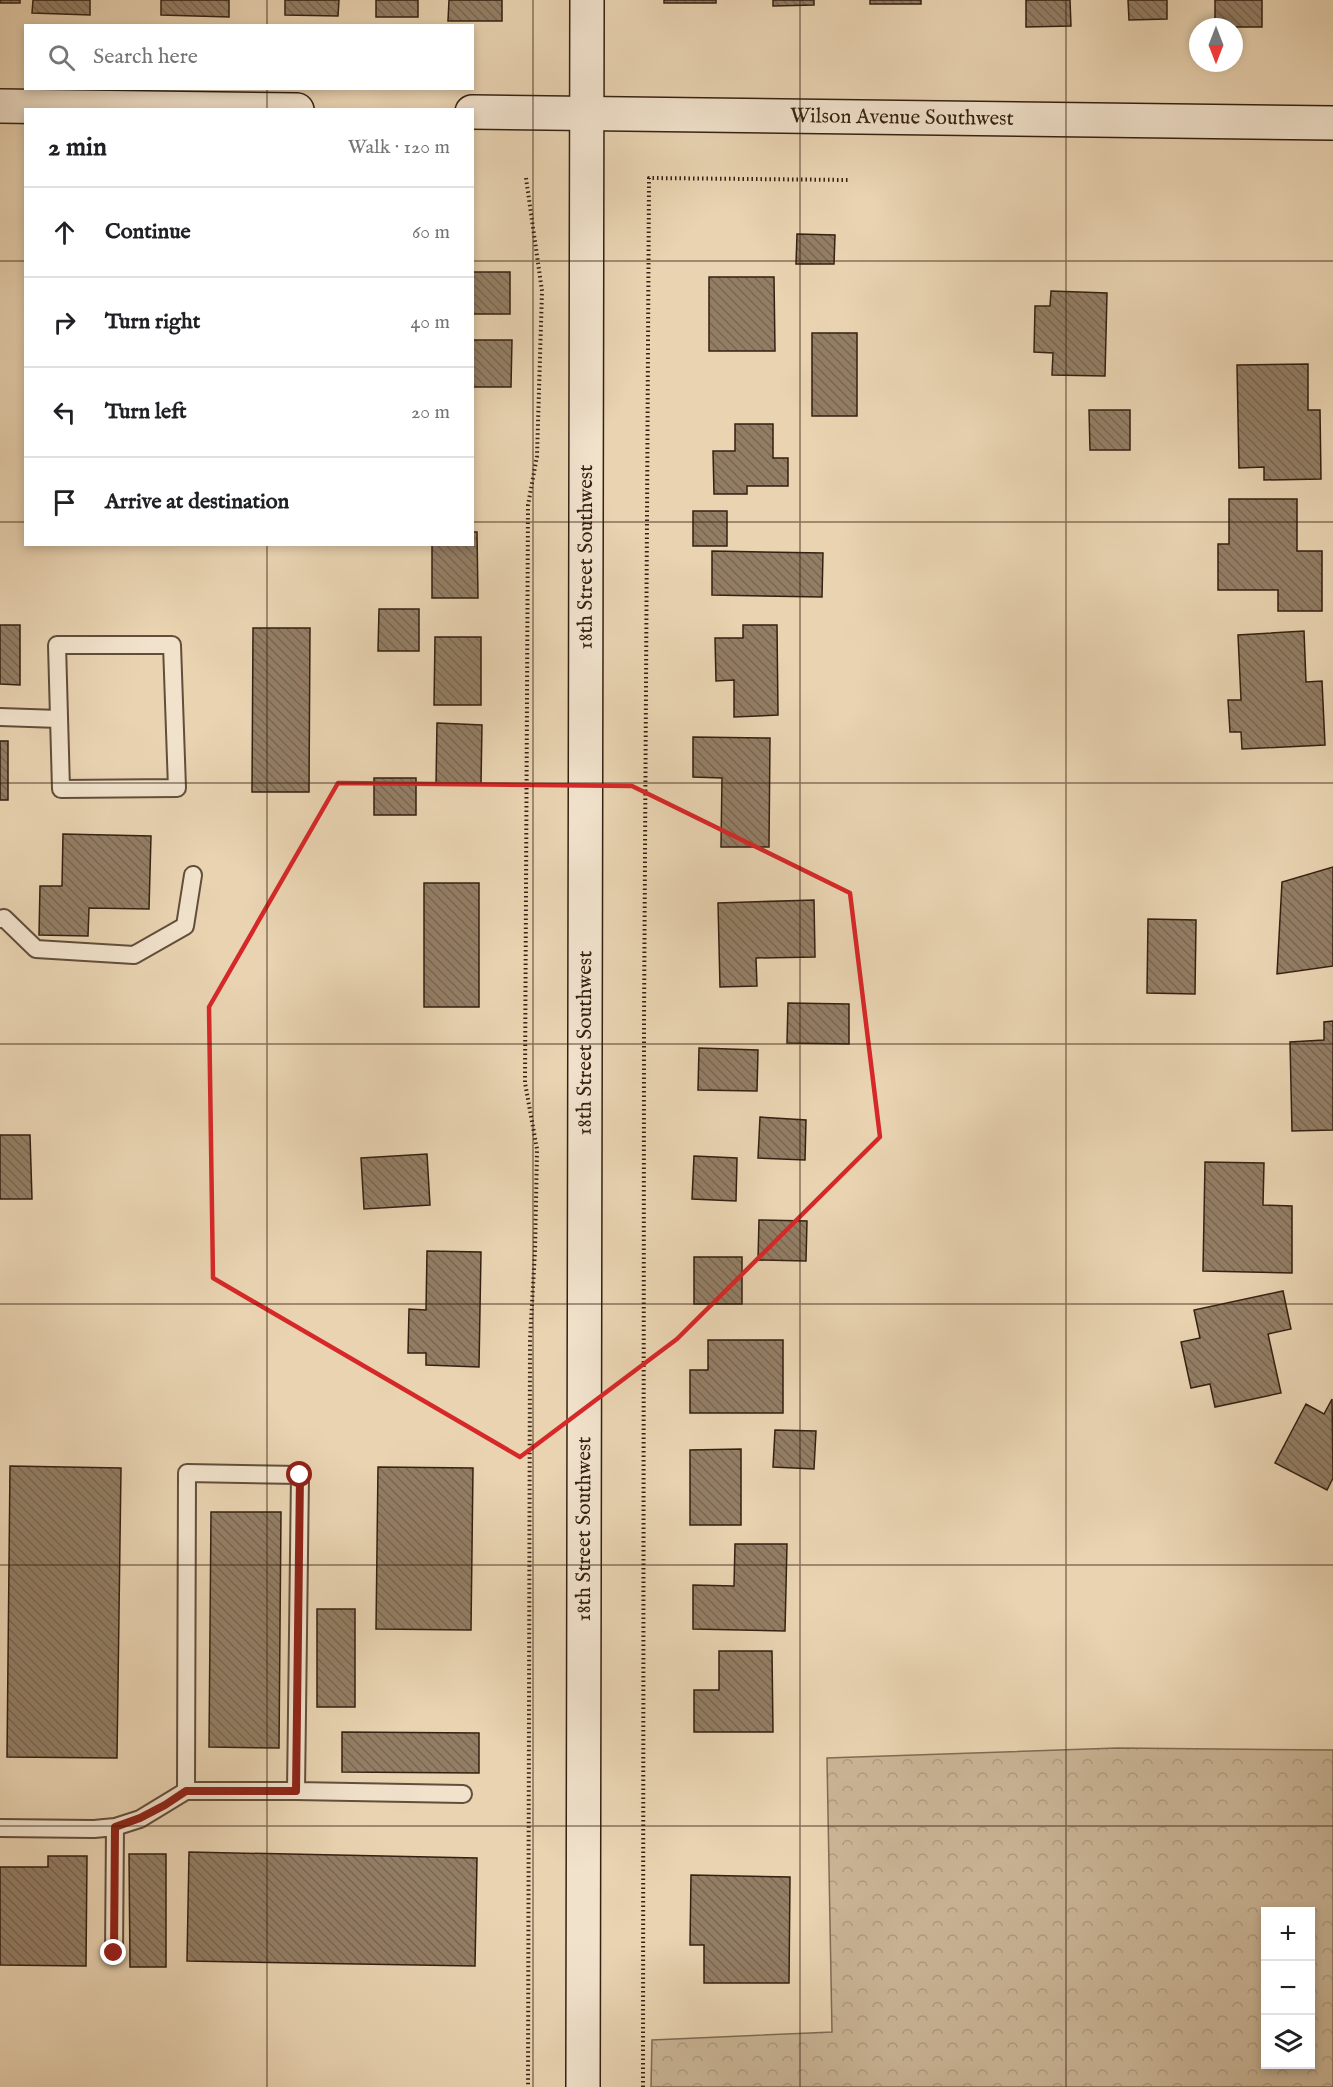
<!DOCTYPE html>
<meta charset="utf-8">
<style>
:root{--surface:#fff;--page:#f2f2f2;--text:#202124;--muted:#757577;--line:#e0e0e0}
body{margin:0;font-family:"IM FELL English",serif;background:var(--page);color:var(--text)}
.controls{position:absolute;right:18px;bottom:18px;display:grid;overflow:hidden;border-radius:0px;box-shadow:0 3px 9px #0003}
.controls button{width:54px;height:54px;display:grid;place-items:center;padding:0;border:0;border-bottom:2px solid var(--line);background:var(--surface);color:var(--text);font:30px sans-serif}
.compass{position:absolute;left:1189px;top:18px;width:54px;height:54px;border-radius:50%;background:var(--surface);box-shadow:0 3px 9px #0003;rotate:180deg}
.stop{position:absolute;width:18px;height:18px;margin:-14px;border:4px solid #8f2418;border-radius:50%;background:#fff}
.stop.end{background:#8f2418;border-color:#fff;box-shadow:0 2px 6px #0008}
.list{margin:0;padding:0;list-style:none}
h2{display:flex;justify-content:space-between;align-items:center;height:78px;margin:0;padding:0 24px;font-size:26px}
h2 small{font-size:20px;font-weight:400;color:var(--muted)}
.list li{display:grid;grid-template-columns:39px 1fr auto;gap:18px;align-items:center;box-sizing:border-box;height:90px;padding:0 24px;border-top:2px solid var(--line)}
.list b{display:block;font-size:22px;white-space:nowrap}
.list em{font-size:20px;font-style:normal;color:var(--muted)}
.icon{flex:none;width:33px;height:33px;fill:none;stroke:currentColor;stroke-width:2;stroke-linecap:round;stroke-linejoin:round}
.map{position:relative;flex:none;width:1333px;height:2087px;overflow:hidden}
.search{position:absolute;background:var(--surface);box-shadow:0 3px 9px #0003;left:24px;top:24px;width:450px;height:66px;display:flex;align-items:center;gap:15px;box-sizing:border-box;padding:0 21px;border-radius:0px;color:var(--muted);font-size:22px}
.panel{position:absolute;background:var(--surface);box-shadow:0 3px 9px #0003;left:24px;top:108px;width:450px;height:438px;border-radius:0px}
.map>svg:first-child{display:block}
</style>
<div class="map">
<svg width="1333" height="2087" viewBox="0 0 1333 2087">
<defs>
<pattern id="park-crowns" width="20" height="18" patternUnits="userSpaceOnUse" patternTransform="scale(1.5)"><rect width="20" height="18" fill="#cab596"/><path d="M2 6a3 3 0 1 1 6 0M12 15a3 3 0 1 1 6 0" fill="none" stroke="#ae9b80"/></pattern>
<pattern id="building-back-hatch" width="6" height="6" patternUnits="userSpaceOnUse" patternTransform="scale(1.5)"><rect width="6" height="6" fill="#937e65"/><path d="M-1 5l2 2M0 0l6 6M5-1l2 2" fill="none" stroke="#796752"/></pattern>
</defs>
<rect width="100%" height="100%" fill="#e9d3b1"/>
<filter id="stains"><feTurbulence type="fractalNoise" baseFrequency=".00333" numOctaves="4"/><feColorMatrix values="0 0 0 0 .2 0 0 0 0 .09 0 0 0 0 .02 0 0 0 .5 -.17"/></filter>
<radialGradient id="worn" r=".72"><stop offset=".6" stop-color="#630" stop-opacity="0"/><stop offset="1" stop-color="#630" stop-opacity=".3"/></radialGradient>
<path fill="url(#park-crowns)" stroke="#806b54" stroke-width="1.5" fill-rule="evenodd" d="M1117 1748 1333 1750V2087H651L652 2040 832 2032 827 1758ZM1266 1912H1310V2064H1266Z"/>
<path fill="url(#building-back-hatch)" stroke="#352112" stroke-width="1.5" d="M0 0H20V3H0Z
M33 0H90V15L32 13Z
M161 0H229V17L161 15Z
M285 0H339L338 16 285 15Z
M376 0H418V17H376Z
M449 0H502V21H448Z
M664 0H716V3H664Z
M773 0H814V5L773 6Z
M870 0H921V4H870Z
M1026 0H1070L1071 26 1026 27Z
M1128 0H1167V19L1129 20Z
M1215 0H1262V27H1215Z
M797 234 835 235 834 264H796Z
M472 272H510V314H472Z
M709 277H774L775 351H709Z
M1051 291 1107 293 1105 376 1052 375 1053 353 1034 352 1035 306H1050Z
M812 333H857V416H812Z
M472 340H512L511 387H472Z
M1308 364V410H1320L1321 479 1264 480V467L1239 468 1237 365Z
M1089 410H1130V450H1090Z
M735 424H773V458H788V486H747V494H714L713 451H735Z
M1229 499H1297V551H1322V611H1278V590H1218V544H1229Z
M693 511H727V546H693Z
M472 532H477L478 598H432V544H472Z
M712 551 823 553 822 597 712 595Z
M379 609H419V651H378Z
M0 625H20V685L0 684Z
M743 625H777L778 715 734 717V680L716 681 715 638H743Z
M253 628H310L309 792H252Z
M1304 631 1306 682 1322 681 1325 745 1242 749 1241 732H1230L1228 700H1241L1238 635Z
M435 637H481V705H434Z
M437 723 482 725 481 784H436Z
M693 737 770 738 769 847H721L722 778 693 777Z
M0 741H8V800H0Z
M374 778H416V815H374Z
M63 834 151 836 149 909 89 908 88 936 39 935 40 886H62Z
M1333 867V966L1277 974 1282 882Z
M424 883H479V1007H424Z
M814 900 815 957 756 958 757 986 720 987 718 903Z
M1148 919 1196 920 1195 994 1147 993Z
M788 1003 849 1004V1044L787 1043Z
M1333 1021V1130L1292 1131 1290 1042 1324 1040V1022Z
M699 1048 758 1050 757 1091 698 1090Z
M760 1117 806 1120 805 1160 758 1158Z
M0 1135H30L32 1199H0Z
M427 1154 430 1205 364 1209 361 1158Z
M694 1156 737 1158 736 1201 692 1199Z
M1205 1162 1264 1163 1263 1205 1292 1206V1273L1203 1271Z
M759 1220 807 1221 806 1261 758 1260Z
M427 1251 481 1252 479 1367 426 1365V1353H408L409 1309 426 1310Z
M694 1257H742V1304H694Z
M1283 1291 1291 1329 1268 1334 1281 1393 1215 1407 1210 1384 1191 1388 1181 1342 1200 1338 1194 1310Z
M708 1340H783V1413H690V1370H708Z
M1332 1399 1333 1478 1327 1490 1275 1463 1306 1404 1324 1414Z
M775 1430 816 1431 814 1469 773 1467Z
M741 1449V1525H690V1450Z
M10 1466 121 1468 117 1758 7 1757Z
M378 1467 473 1468 471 1630 376 1629Z
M211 1512H281L279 1748 209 1747Z
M735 1544H787L785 1631 693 1629V1585L734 1586Z
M317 1609H355V1707H317Z
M719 1651H772L773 1732H694V1690H719Z
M342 1732 479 1733V1773L342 1772Z
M189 1852 477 1858 475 1966 187 1961Z
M129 1854H166V1967H130Z
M48 1856H87L86 1966 0 1965V1867H48Z
M691 1875 790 1877 789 1983H704V1945H690Z"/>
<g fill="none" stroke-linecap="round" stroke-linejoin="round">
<defs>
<path id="lane" d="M57 645H172L177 788 61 789Z
M0 717 59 719
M0 919 4 918 36 949 134 955 185 926 193 875
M296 1791 463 1794
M0 1828 94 1829 115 1827 140 1819 186 1791H296L300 1475 187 1473 186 1791
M114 1953 115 1827"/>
<g id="secondary">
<path d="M0 106 297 110"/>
<path id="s1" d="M472 112 1333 123"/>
<path id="s2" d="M583 2087 587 0"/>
</g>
</defs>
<use href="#lane" stroke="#624e3a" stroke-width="20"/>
<use href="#secondary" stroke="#352112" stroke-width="36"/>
<path stroke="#352112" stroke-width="4" stroke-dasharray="1.5 3" stroke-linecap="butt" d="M526 178 542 291 537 456 528 505 525 1083 537 1149 535 1251 530 1339 528 2087
M643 2087 644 1025 649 178 849 180"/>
<use href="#lane" stroke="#f1e2cc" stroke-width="16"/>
<use href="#secondary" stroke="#f1e2cc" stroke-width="33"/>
</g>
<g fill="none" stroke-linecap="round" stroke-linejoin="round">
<path stroke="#8f2418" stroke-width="8" d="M114 1953 115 1827 140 1818 165 1805 186 1791H296L300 1475"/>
</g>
<path fill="none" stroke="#d62828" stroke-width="4.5" stroke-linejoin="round" d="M338 783 632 786 850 893 880 1137 677 1339 520 1457 213 1278 209 1007Z"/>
<path fill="none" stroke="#352112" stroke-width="1.5" stroke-opacity="0.55" d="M267 0V26M533 0V2087M800 0V2087M1066 0V2087M267 88V110M0 261H26M472 261H1333M0 522H26M472 522H1333M267 544V2087M0 783H1333M0 1044H1333M0 1304H1333M0 1565H1333M0 1826H1333"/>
<g text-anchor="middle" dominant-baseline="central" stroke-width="4.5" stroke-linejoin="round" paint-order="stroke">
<g font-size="21" fill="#352112" stroke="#f1e2cc">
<text stroke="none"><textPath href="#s1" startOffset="430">Wilson Avenue Southwest</textPath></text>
<text stroke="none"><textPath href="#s2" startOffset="1530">18th Street Southwest</textPath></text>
<text stroke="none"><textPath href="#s2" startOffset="1044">18th Street Southwest</textPath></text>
<text stroke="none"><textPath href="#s2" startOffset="558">18th Street Southwest</textPath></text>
</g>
</g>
<rect width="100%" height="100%" filter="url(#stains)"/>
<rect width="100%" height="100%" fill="url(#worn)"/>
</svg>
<div class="controls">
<button>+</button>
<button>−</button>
<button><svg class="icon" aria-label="layers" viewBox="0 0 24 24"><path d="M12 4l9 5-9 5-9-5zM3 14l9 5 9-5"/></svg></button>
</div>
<svg class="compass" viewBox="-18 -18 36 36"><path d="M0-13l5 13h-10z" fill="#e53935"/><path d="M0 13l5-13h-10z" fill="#757577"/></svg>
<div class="stop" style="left:300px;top:1475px"></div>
<div class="stop end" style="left:114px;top:1953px"></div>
<div class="search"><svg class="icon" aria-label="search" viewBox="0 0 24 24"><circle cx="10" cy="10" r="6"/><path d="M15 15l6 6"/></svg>Search here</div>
<section class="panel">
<h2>2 min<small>Walk · 120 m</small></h2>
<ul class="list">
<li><svg class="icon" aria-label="ahead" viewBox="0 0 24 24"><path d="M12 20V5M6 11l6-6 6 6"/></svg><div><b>Continue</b></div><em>60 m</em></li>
<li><svg class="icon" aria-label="right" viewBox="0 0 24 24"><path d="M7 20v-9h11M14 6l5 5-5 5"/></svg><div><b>Turn right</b></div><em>40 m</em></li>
<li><svg class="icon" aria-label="left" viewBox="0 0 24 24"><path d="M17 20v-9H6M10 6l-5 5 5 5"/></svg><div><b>Turn left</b></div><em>20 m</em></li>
<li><svg class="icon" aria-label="arrive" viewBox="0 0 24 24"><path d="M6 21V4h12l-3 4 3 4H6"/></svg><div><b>Arrive at destination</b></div></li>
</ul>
</section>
</div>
